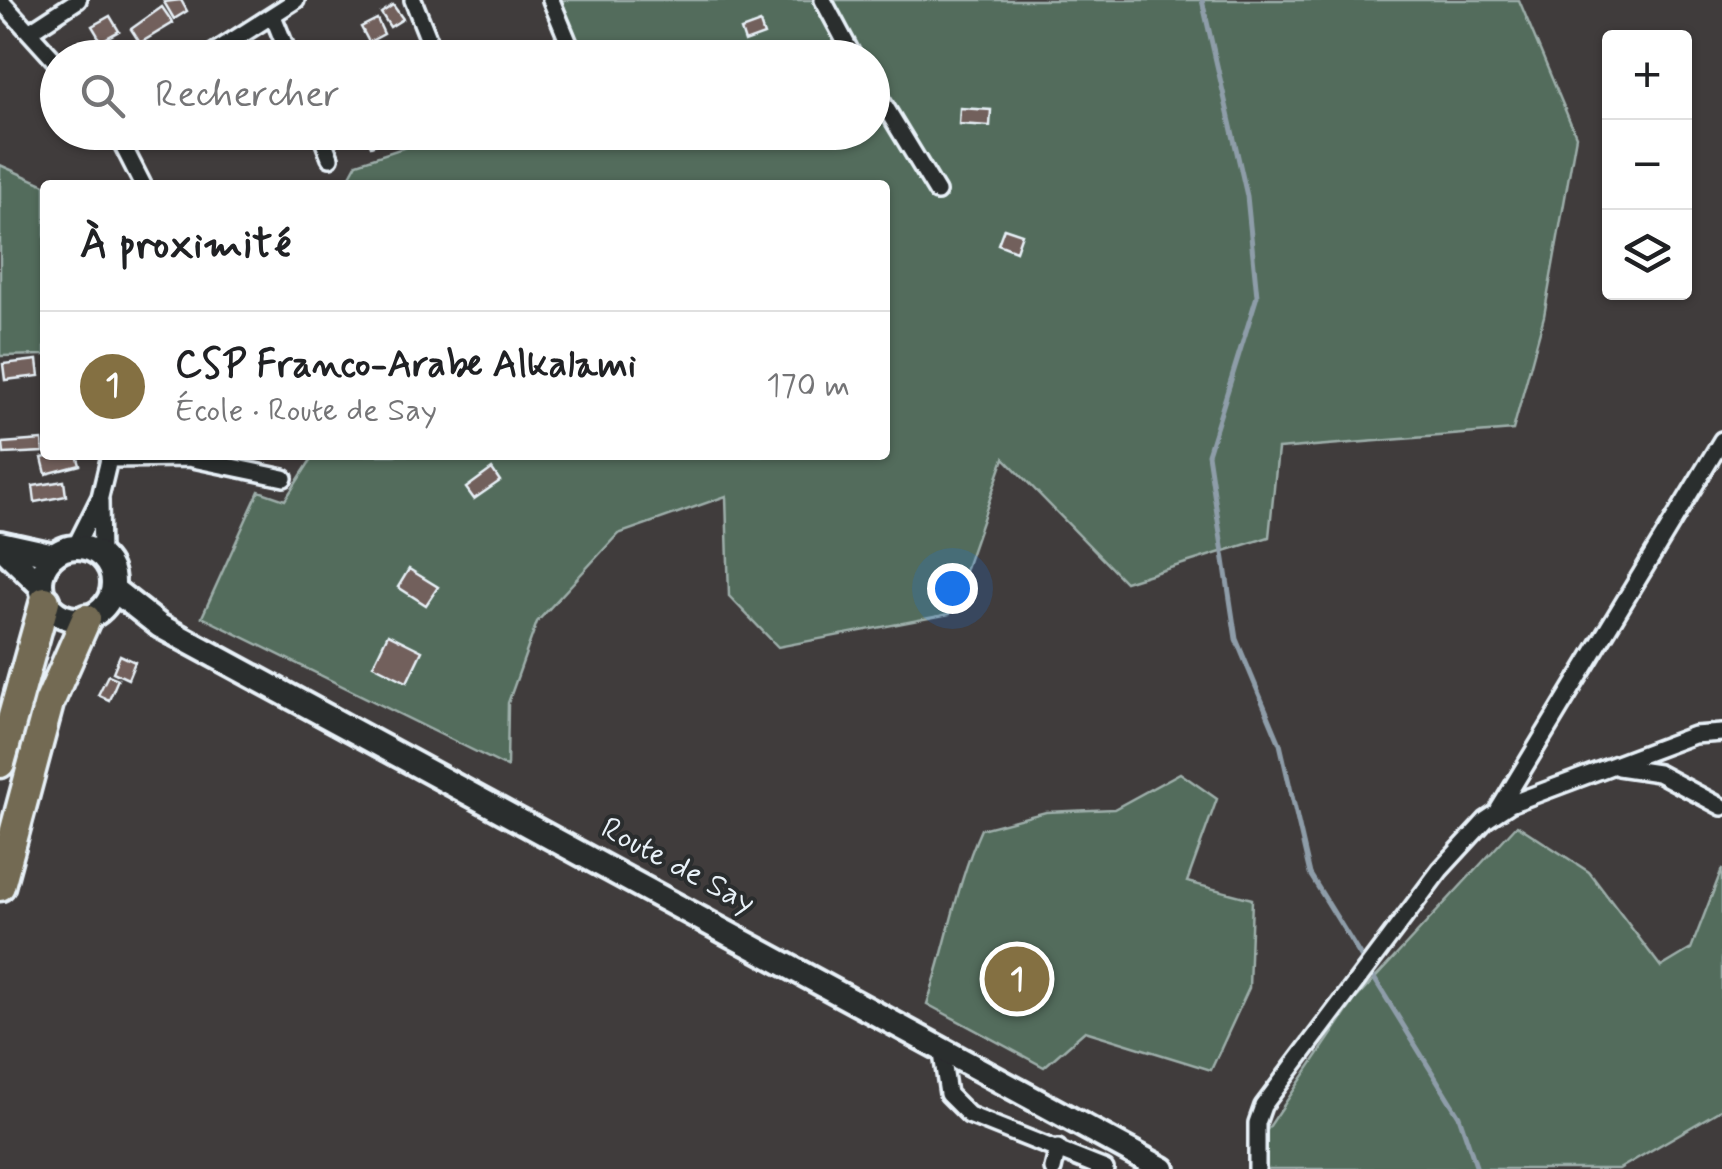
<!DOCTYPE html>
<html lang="fr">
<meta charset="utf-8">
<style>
:root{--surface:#fff;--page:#f2f2f2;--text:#202124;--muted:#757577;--line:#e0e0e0;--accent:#847042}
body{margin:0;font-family:Mynerve,sans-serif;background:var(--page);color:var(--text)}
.controls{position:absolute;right:30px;top:30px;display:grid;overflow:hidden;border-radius:10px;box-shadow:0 2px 8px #0004}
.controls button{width:90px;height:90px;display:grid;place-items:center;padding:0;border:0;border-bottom:2px solid var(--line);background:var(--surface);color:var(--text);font:50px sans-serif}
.you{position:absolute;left:952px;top:588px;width:35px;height:35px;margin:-25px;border:8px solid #fff;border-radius:50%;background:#1a73e8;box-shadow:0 0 0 15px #1a73e833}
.badge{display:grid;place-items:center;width:65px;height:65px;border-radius:50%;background:var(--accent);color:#fff;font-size:32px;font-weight:700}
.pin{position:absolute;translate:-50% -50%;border:5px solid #fff;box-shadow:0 2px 10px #0006}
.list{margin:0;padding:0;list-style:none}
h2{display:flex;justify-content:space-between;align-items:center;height:130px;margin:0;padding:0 40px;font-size:42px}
h2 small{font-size:32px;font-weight:400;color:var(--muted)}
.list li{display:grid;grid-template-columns:65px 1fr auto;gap:30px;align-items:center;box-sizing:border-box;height:150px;padding:0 40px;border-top:2px solid var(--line)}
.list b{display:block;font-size:38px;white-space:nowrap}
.list p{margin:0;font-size:32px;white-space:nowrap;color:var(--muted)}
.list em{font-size:32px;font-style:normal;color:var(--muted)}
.icon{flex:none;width:55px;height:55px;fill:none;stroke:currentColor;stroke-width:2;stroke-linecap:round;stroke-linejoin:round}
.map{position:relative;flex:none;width:1722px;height:1169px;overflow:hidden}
.search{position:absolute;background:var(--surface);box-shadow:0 2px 8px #0004;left:40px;top:40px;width:850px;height:110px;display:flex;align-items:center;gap:25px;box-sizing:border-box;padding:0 35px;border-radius:55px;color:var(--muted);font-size:38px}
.panel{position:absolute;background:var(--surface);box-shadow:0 2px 8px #0004;left:40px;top:180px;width:850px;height:280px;border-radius:10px}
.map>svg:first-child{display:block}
</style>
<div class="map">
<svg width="1722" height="1169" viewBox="0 0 1722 1169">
<rect width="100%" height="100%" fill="#403c3c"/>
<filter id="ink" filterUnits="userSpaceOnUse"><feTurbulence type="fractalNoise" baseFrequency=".01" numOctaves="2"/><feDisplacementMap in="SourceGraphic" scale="20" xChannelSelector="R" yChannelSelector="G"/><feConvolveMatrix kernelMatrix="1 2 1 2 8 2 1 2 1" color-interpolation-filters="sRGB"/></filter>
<g filter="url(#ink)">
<path fill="#526c5b" stroke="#9daeaa" stroke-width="2.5" d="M560 0H1519L1576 136 1544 316 1513 430 1278 449 1269 537 1125 582 1004 458 950 614 778 647 729 596 726 496 618 534 537 622 508 703 507 767 202 617 259 491 285 500 314 455H885V185H345L357 163 449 133 872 132V58L585 57Z
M0 165 45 185V355L0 356Z
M1180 773 1217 799 1187 882 1252 899 1249 988 1211 1070 1085 1031 1044 1067 927 1004C947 945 956 885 981 829L1046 812 1114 809Z
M1517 825 1589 872 1661 967 1691 949 1722 869V1109L1619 1169H1267L1263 1136 1354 1001Z"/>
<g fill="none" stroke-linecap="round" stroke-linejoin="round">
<path stroke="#8e9da9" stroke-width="5" d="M1202 0 1247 196 1257 296 1208 454 1236 639 1280 744 1310 874 1459 1116 1477 1169
M1720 1169 1722 1168"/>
</g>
<path fill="#72605b" stroke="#e8f1f8" stroke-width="2.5" d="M181 0 187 11 174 19 164 2Z
M393 5 403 19 390 27 381 13Z
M162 7 173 23 140 43 131 29Z
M110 16 119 31 101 41 92 26Z
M377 19 384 34 369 42 361 27Z
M760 23 764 35 745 42 741 30Z
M960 108 991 110 990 126 959 124Z
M365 132H393L395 137 371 146Z
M1004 228 1022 234 1016 251 998 244Z
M37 360 39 376 5 380 3 364Z
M42 440 43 452 4 454 3 443Z
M55 455H77L80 465 46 474 42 458Z
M492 469 500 481 474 499 466 488Z
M64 481 66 496 35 502 33 486Z
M409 569 438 587 426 605 398 587Z
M388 634 422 651 407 682 373 665Z
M120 655 135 662 128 679 113 672Z
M108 675 118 679 109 700 98 695Z"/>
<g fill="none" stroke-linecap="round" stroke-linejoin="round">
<defs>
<path id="street" d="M0 0 58 64
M413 0 436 58
M551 0 575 58
M823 0 854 58
M273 16 290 58
M29 32 78 0
M205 58 296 0
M872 85 937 192
M116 132 143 185
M320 132 330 158
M109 459 188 458 284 478
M100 501 101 556
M75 547 100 497 110 455
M1618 767 1658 773 1722 807
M1499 809 1722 440
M941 1047 948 1094 969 1115 1105 1169
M1053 1169 1058 1148
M1257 1169V1123L1263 1106 1440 870 1486 820 1510 804 1694 735 1722 733"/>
<path id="secondary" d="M0 543 54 555
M0 546 41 586
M41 583a36 36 0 1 1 72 0a36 36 0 1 1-72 0Z
M113 589 160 626 1163 1169"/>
<path id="highway" d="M0 763 45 601
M0 886 49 703 86 619"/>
</defs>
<use href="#street" stroke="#e8f1f8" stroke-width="22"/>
<use href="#secondary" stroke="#e8f1f8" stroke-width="30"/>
<use href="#highway" stroke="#e8f1f8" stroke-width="35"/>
<use href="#street" stroke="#2a2d2e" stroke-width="15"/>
<use href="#secondary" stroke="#2a2d2e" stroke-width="22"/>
<use href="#highway" stroke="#736b52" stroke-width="28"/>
</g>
</g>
<g text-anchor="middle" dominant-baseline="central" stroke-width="8" stroke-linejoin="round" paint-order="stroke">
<g font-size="32" fill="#e8f1f8" stroke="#2a2d2e">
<text transform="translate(678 866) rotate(28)">Route de Say</text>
</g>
</g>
</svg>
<div class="controls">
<button>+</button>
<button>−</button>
<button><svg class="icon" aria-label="layers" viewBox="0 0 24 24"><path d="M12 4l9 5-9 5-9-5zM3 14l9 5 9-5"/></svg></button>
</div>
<div class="you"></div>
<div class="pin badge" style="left:1017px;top:979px">1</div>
<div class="search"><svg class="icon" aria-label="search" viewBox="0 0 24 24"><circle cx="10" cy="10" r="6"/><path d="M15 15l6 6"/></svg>Rechercher</div>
<section class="panel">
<h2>À proximité<small></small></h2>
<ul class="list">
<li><span class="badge">1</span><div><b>CSP Franco-Arabe Alkalami</b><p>École · Route de Say</p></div><em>170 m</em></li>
</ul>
</section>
</div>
